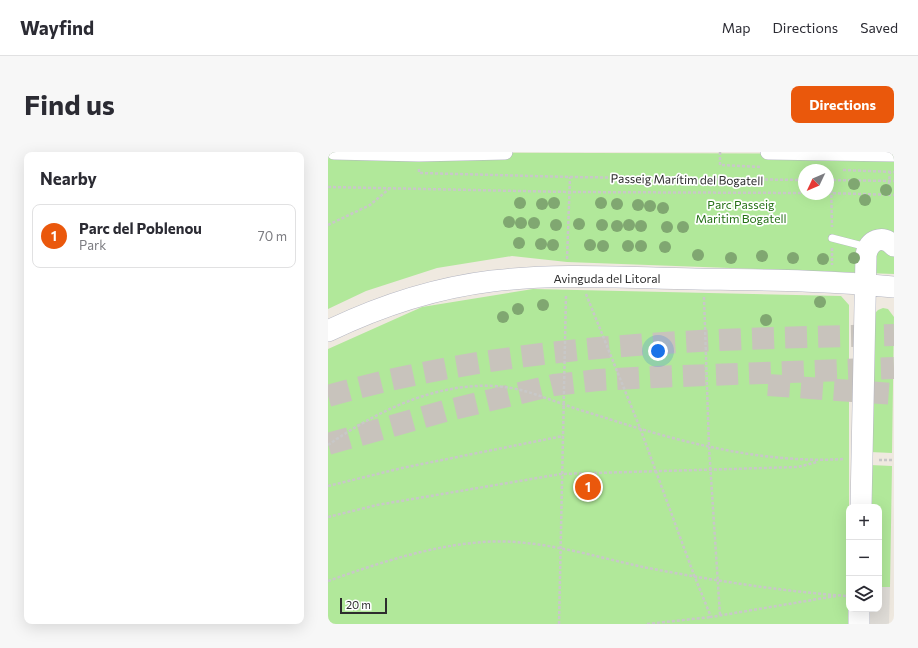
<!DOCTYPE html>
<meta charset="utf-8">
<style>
:root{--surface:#fff;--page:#f7f7f7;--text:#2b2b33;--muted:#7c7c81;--line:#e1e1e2;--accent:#ea580c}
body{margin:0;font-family:Commissioner,sans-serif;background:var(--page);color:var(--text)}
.controls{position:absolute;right:12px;bottom:12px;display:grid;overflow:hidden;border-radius:8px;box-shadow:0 4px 16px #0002}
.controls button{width:36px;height:36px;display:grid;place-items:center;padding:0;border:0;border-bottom:1px solid var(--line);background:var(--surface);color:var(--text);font:20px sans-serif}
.compass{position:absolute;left:470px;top:12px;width:36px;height:36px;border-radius:50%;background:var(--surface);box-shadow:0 4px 16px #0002;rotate:226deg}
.scale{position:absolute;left:12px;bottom:10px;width:47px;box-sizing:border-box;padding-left:4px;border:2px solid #2d2d2d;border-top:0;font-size:11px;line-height:14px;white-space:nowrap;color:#2d2d2d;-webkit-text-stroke:3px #fff;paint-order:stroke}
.you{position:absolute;left:330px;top:199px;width:14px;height:14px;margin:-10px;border:3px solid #fff;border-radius:50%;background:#1a73e8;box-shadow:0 0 0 6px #1a73e833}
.badge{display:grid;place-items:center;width:26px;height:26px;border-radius:50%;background:var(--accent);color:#fff;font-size:13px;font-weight:700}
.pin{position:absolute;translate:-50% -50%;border:2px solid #fff;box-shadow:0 1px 4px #0006}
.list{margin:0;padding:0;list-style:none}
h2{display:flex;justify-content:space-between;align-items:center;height:52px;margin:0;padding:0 16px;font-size:17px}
h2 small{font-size:13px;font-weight:400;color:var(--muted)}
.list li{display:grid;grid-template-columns:26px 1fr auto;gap:12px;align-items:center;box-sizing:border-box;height:64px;margin:0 8px 8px;padding:0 8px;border:1px solid var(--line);border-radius:8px}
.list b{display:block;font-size:15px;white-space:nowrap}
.list p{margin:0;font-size:13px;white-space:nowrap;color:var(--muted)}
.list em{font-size:13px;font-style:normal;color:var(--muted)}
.icon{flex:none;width:22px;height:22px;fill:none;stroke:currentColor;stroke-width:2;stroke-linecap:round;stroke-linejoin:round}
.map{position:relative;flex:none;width:566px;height:472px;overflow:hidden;border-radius:8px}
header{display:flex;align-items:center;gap:24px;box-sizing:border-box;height:56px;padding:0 20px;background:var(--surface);border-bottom:1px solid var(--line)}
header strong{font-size:19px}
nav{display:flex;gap:22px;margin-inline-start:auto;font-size:14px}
.intro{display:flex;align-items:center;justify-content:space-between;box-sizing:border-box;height:96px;padding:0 24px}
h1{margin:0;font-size:28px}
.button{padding:10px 18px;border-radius:8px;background:var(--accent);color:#fff;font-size:14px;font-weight:700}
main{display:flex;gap:24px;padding:0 24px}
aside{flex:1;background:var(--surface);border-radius:8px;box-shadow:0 4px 16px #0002}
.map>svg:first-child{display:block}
</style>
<header>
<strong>Wayfind</strong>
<nav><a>Map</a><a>Directions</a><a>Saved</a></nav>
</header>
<div class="intro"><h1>Find us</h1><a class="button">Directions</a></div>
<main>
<aside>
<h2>Nearby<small></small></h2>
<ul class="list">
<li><span class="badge">1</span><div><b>Parc del Poblenou</b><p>Park</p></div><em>70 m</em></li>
</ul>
</aside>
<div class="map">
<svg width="566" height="472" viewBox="0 0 566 472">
<rect width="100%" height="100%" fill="#efe9e0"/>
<path fill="#b1e89a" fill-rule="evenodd" d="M0 0 566 2V122L239 110 184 104 109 116 38 139 0 157ZM476 18H500V42H476Z
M205 137 513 144 521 153V472H0V197L94 155Z
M555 156 560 157 566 165 564 301 542 300 545 163 550 158Z
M542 313 564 314 562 435H551V355H542Z"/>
<path fill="#dfdcd7" d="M551 435H562L561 472H539V457H551Z"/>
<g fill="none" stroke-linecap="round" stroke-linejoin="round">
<path stroke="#c8c3bc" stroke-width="22" stroke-dasharray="22 11" stroke-linecap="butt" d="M440 233 566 242
M0 244C185 191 375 187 566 183
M0 292 117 259 226 233 270 228 327 225 566 216"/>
<defs>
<path id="lane" d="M504 86 539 95"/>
<path id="street" d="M6 0 91 2 177 0
M440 0 566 2"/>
<path id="secondary" d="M0 179C52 154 107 136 164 129 231 121 300 126 367 127 433 128 500 128 566 135
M533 355 538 103C541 88 554 82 566 94
M531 472V457"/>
</defs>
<use href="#lane" stroke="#b3b5c1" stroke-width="8"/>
<use href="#street" stroke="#b3b5c1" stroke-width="16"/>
<use href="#secondary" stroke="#b3b5c1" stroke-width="22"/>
<path stroke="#c8c8c8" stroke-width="2.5" stroke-dasharray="3 2" stroke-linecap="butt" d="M392 0V13L434 15
M91 17V21L242 25 476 28
M515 18 566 20
M500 28 566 29
M503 28 504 75
M0 35 241 40 476 41
M500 41 566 43
M560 42 562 20
M0 73 42 53 61 37
M504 96V113
M239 107 242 25
M258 142 312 276 366 423 383 465 508 444
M376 145 381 295 392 463
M0 293C47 260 107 231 165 234 192 235 211 244 235 252 250 258 266 262 281 267 354 291 439 312 516 307
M551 308H566
M0 334 74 316 235 284
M0 365 49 353 233 322 470 315 489 310
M0 429C51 411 101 394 155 390 208 386 264 404 315 415 382 428 451 439 519 444
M231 472 238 143
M319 472 383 465"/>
<use href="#lane" stroke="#fff" stroke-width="7"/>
<use href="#street" stroke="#fff" stroke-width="15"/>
<use href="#secondary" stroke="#fff" stroke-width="21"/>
</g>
<g fill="#80a771">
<circle cx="526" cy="32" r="6"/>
<circle cx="558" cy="38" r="6"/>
<circle cx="537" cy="48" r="6"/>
<circle cx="192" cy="51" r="6"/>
<circle cx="226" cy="51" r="6"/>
<circle cx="273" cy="51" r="6"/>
<circle cx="214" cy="52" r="6"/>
<circle cx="289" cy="52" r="6"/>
<circle cx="310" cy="53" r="6"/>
<circle cx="322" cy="54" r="6"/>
<circle cx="335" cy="56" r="6"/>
<circle cx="181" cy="70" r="6"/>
<circle cx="193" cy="71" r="6"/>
<circle cx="206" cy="71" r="6"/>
<circle cx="251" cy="72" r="6"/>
<circle cx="228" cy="73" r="6"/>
<circle cx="274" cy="73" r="6"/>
<circle cx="301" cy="73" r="6"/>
<circle cx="289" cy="74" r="6"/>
<circle cx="313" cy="74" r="6"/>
<circle cx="339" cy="75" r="6"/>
<circle cx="355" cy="75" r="6"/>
<circle cx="191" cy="91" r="6"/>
<circle cx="213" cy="92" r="6"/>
<circle cx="225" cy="93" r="6"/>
<circle cx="262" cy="93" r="6"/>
<circle cx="275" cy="94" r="6"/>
<circle cx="300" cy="94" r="6"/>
<circle cx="313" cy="94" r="6"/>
<circle cx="337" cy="95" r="6"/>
<circle cx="370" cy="103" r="6"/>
<circle cx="434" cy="104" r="6"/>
<circle cx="403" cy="106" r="6"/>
<circle cx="465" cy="106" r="6"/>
<circle cx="526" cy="106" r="6"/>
<circle cx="495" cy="107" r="6"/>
<circle cx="492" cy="150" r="6"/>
<circle cx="215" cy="153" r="6"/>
<circle cx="190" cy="157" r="6"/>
<circle cx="175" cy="165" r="6"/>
<circle cx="438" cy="168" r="6"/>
</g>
<g text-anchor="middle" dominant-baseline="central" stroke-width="3.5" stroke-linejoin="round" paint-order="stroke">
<g font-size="12" fill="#2d2d2d" stroke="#fff">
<text transform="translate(359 27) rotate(1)">Passeig Marítim del Bogatell</text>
<text x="279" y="126">Avinguda del Litoral</text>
</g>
<g font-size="12" fill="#267117" stroke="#fff">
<text x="413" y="52">Parc Passeig<tspan x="413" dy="14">Maritim Bogatell</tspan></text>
</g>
</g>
</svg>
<div class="controls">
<button>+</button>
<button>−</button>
<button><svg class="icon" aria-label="layers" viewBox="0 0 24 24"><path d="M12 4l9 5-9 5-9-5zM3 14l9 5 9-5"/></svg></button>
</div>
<svg class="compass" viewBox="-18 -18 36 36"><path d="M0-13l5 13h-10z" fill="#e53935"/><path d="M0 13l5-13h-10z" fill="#7c7c81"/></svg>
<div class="scale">20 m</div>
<div class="you"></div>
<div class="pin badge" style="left:260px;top:335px">1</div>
</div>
</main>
